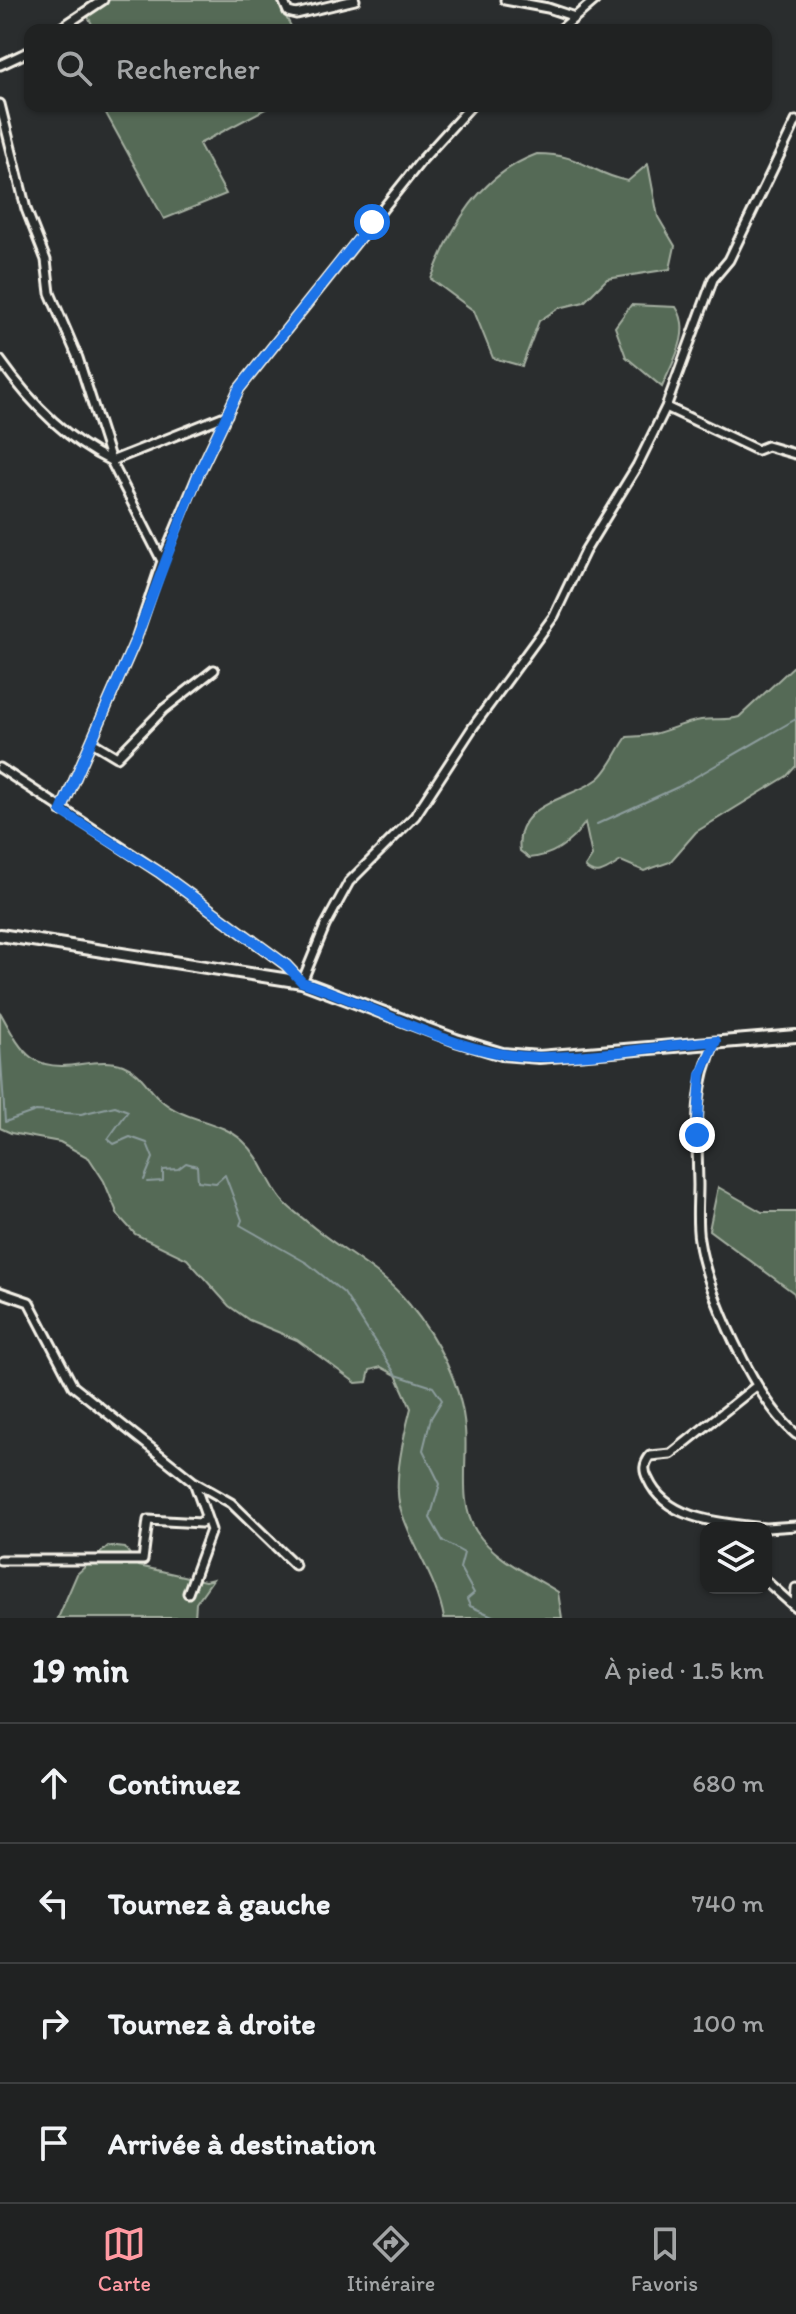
<!DOCTYPE html>
<html lang="fr">
<meta charset="utf-8">
<style>
:root{--surface:#202222;--page:#2d2f2f;--text:#f1f3f6;--muted:#a2a4a5;--line:#3d3f40;--accent:#ff9aa2}
body{margin:0;font-family:Itim,sans-serif;background:var(--page);color:var(--text)}
.controls{position:absolute;right:24px;bottom:24px;display:grid;overflow:hidden;border-radius:16px;box-shadow:0 2px 6px #0004}
.controls button{width:72px;height:72px;display:grid;place-items:center;padding:0;border:0;border-bottom:2px solid var(--line);background:var(--surface);color:var(--text);font:40px sans-serif}
.stop{position:absolute;width:24px;height:24px;margin:-18px;border:6px solid #1a73e8;border-radius:50%;background:#fff}
.stop.end{background:#1a73e8;border-color:#fff;box-shadow:0 2px 8px #0008}
.list{margin:0;padding:0;list-style:none}
h2{display:flex;justify-content:space-between;align-items:center;height:104px;margin:0;padding:0 32px;font-size:34px}
h2 small{font-size:26px;font-weight:400;color:var(--muted)}
.list li{display:grid;grid-template-columns:52px 1fr auto;gap:24px;align-items:center;box-sizing:border-box;height:120px;padding:0 32px;border-top:2px solid var(--line)}
.list b{display:block;font-size:30px;white-space:nowrap}
.list em{font-size:26px;font-style:normal;color:var(--muted)}
.icon{flex:none;width:44px;height:44px;fill:none;stroke:currentColor;stroke-width:2;stroke-linecap:round;stroke-linejoin:round}
.map{position:relative;flex:none;width:796px;height:1618px;overflow:hidden}
.search{position:absolute;background:var(--surface);box-shadow:0 2px 6px #0004;left:24px;right:24px;top:24px;height:88px;display:flex;align-items:center;gap:20px;box-sizing:border-box;padding:0 28px;border-radius:16px;color:var(--muted);font-size:30px}
.sheet{height:584px;background:var(--surface)}
nav{display:flex;justify-content:space-around;align-items:center;box-sizing:border-box;height:112px;border-top:2px solid var(--line);background:var(--surface);font-size:22px;color:var(--muted)}
nav a{display:grid;justify-items:center;gap:4px}
nav .on{color:var(--accent)}
.map>svg:first-child{display:block}
</style>
<div class="map">
<svg width="796" height="1618" viewBox="0 0 796 1618">
<rect width="100%" height="100%" fill="#2a2d2e"/>
<filter id="ink" filterUnits="userSpaceOnUse"><feTurbulence type="fractalNoise" baseFrequency=".0125" numOctaves="2"/><feDisplacementMap in="SourceGraphic" scale="16" xChannelSelector="R" yChannelSelector="G"/><feConvolveMatrix kernelMatrix="1 2 1 2 8 2 1 2 1" color-interpolation-filters="sRGB"/></filter>
<g filter="url(#ink)">
<path fill="#556b57" stroke="#a4aea0" stroke-width="2" d="M106 0H277L293 30H95L85 11Z
M102 106H271L199 144 226 194 164 219Z
M537 154C582 154 589 173 628 181L648 164 658 217 675 246 670 269 607 279 584 302 559 308 539 321 522 366 493 358 474 311 431 279C452 225 480 175 537 154Z
M631 305 676 307C693 332 672 363 662 387L626 357 615 327Z
M796 664V766L787 776 696 832 670 862 644 871 621 861C609 868 597 880 585 867L592 856 585 823C571 843 553 856 529 858L520 851C513 803 570 800 598 779 609 771 618 749 627 737 661 737 672 725 701 720 715 718 726 721 739 717Z
M0 1012C22 1052 31 1073 81 1064 94 1062 111 1060 123 1065 143 1073 147 1089 162 1101 185 1121 220 1120 243 1141 261 1157 266 1178 279 1196 285 1206 297 1213 306 1221 340 1251 380 1268 409 1304 437 1338 462 1385 465 1429 468 1460 458 1504 476 1531 494 1559 531 1575 558 1592L562 1618H444C437 1578 411 1546 400 1507 393 1480 404 1435 411 1408L396 1375 381 1367 370 1370 367 1382 356 1383 297 1340 249 1320 229 1306 187 1259 135 1234 118 1215 104 1181 89 1158 60 1142 11 1133 0 1128Z
M718 1187 762 1212H796V1300L794 1293 709 1230Z
M108 1546 125 1548 139 1566 205 1581 213 1579 196 1603 195 1618H58L77 1574Z"/>
<g fill="none" stroke-linecap="round" stroke-linejoin="round">
<path stroke="#8c9c9c" stroke-width="2" d="M597 824 678 787 796 719
M0 1045 5 1122 36 1111 81 1114 115 1106 128 1111 108 1139 114 1144 130 1137 147 1143 153 1158 144 1180
M147 1182 163 1181V1170L178 1169 186 1163 197 1166 198 1181 216 1183 225 1175 242 1220 240 1225 307 1263 344 1293 396 1375 433 1387 442 1400 431 1418 423 1450 440 1484 430 1518 443 1541 464 1553 460 1568 474 1593 467 1599 470 1606 497 1618"/>
<defs>
<path id="street" d="M283 0 288 12 296 14 355 0
M505 0 548 8 575 17
M58 30 103 0
M560 30 595 0
M0 65 30 51
M0 104 26 209 46 260 50 293 78 358 111 461 162 561
M0 360C29 401 65 439 111 461L227 415
M666 407 757 450 767 446 795 454
M92 742 117 757 164 709 214 670
M0 768 159 872 286 965 302 982 325 926 349 882 415 816 473 727 554 616 585 551 637 466 666 407 713 279 729 260 796 121
M61 811 136 639 162 561 198 475 239 389 421 161 471 106
M715 1042C693 1088 697 1135 698 1185 698 1203 696 1223 699 1240 707 1294 755 1399 796 1434
M0 1292 29 1302 73 1386 194 1482 211 1530 188 1593
M755 1387 671 1454 650 1456C644 1464 643 1470 648 1479 667 1522 725 1523 765 1528
M194 1482 231 1503 295 1565
M766 1528 796 1526
M0 1560H143L148 1520 201 1523 204 1519
M766 1581 795 1607
M795 1606 796 1588"/>
<path id="secondary" d="M0 935 302 982 456 1040 502 1054 539 1057 796 1036"/>
</defs>
<use href="#street" stroke="#f4f1e8" stroke-width="13"/>
<use href="#secondary" stroke="#f4f1e8" stroke-width="16"/>
<use href="#street" stroke="#2a2d2e" stroke-width="7"/>
<use href="#secondary" stroke="#2a2d2e" stroke-width="10"/>
</g>
</g>
<g fill="none" stroke-linecap="round" stroke-linejoin="round" filter="url(#ink)">
<path stroke="#1a73e8" stroke-width="10" d="M372 222 239 389 198 475 136 639 61 811 159 872 286 965 302 982C369 1003 434 1043 503 1054 560 1064 655 1046 716 1041L701 1074 697 1135"/>
</g>
</svg>
<div class="controls">
<button><svg class="icon" aria-label="layers" viewBox="0 0 24 24"><path d="M12 4l9 5-9 5-9-5zM3 14l9 5 9-5"/></svg></button>
</div>
<div class="stop" style="left:372px;top:222px"></div>
<div class="stop end" style="left:697px;top:1135px"></div>
<div class="search"><svg class="icon" aria-label="search" viewBox="0 0 24 24"><circle cx="10" cy="10" r="6"/><path d="M15 15l6 6"/></svg>Rechercher</div>
</div>
<section class="sheet">
<h2>19 min<small>À pied · 1.5 km</small></h2>
<ul class="list">
<li><svg class="icon" aria-label="ahead" viewBox="0 0 24 24"><path d="M12 20V5M6 11l6-6 6 6"/></svg><div><b>Continuez</b></div><em>680 m</em></li>
<li><svg class="icon" aria-label="left" viewBox="0 0 24 24"><path d="M17 20v-9H6M10 6l-5 5 5 5"/></svg><div><b>Tournez à gauche</b></div><em>740 m</em></li>
<li><svg class="icon" aria-label="right" viewBox="0 0 24 24"><path d="M7 20v-9h11M14 6l5 5-5 5"/></svg><div><b>Tournez à droite</b></div><em>100 m</em></li>
<li><svg class="icon" aria-label="arrive" viewBox="0 0 24 24"><path d="M6 21V4h12l-3 4 3 4H6"/></svg><div><b>Arrivée à destination</b></div></li>
</ul>
</section>
<nav>
<a class="on"><svg class="icon" aria-label="map" viewBox="0 0 24 24"><path d="M3 6l6-2 6 2 6-2v14l-6 2-6-2-6 2zM9 4v14M15 6v14"/></svg>Carte</a>
<a><svg class="icon" aria-label="directions" viewBox="0 0 24 24"><path d="M12 3l9 9-9 9-9-9zM9 14v-3h6M13 9l2 2-2 2"/></svg>Itinéraire</a>
<a><svg class="icon" aria-label="saved" viewBox="0 0 24 24"><path d="M7 4h10v16l-5-4-5 4z"/></svg>Favoris</a>
</nav>
